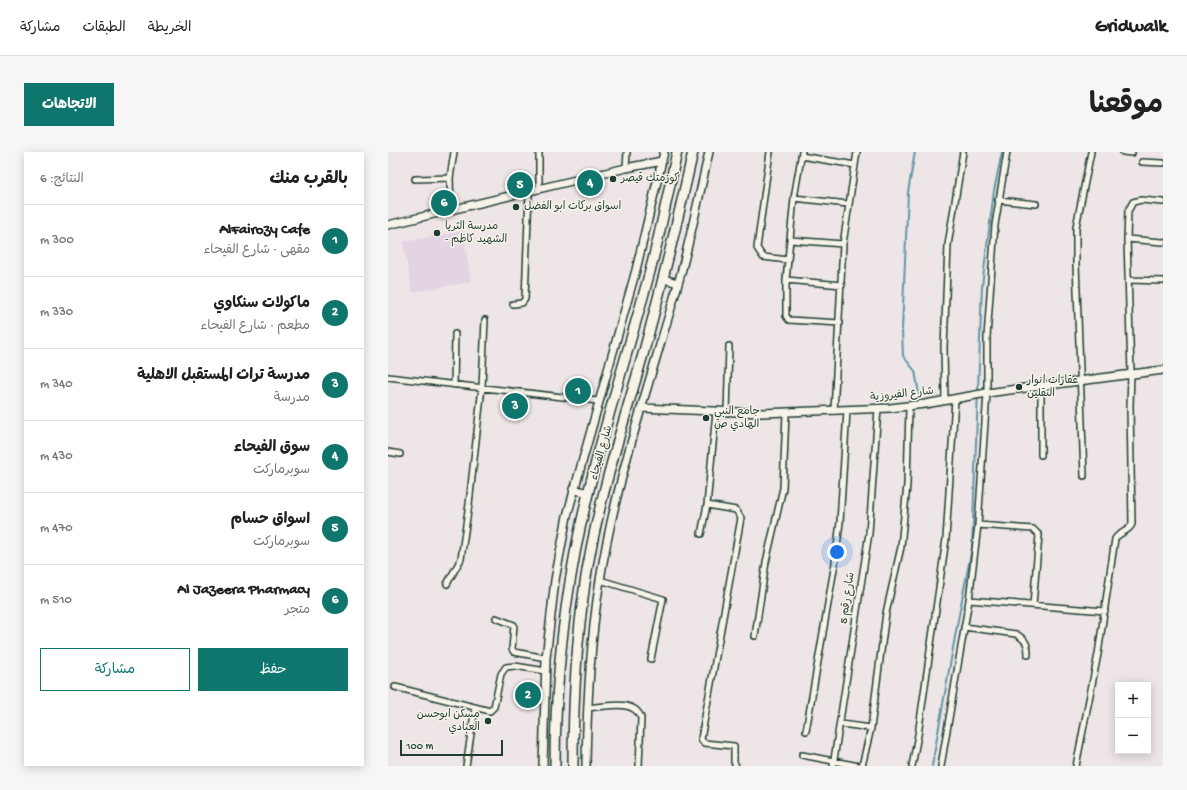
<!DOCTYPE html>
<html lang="ar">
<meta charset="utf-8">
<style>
:root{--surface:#fff;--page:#f6f6f6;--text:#202124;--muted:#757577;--line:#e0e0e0;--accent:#0f766e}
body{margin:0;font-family:"Gochi Hand","Playpen Sans Arabic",sans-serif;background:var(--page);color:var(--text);direction:rtl}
.controls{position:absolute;right:12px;bottom:12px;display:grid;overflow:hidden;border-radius:0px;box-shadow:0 2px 10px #0003}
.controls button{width:36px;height:36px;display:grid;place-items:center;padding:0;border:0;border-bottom:1px solid var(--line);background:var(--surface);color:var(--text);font:20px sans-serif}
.scale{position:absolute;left:12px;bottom:10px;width:103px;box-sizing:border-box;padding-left:4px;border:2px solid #1f3d34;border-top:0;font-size:11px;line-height:14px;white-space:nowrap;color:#1f3d34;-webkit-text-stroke:3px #f7f3e8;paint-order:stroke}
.you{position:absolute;left:449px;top:400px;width:14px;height:14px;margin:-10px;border:3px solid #fff;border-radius:50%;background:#1a73e8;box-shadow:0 0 0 6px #1a73e833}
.badge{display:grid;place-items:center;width:26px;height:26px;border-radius:50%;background:var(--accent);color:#fff;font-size:13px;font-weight:700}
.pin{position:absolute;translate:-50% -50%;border:2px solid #fff;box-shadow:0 1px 4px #0006}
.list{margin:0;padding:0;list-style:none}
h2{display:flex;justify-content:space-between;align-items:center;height:52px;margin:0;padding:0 16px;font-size:17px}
h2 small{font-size:13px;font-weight:400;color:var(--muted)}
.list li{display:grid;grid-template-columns:26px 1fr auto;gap:12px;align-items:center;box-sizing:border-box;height:72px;padding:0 16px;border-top:1px solid var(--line)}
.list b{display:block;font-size:15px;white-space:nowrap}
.list p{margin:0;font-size:13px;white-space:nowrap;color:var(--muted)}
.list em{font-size:13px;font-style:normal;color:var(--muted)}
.actions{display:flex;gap:8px;padding:12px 16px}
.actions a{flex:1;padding:9px 0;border:1px solid var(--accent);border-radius:0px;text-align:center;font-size:14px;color:var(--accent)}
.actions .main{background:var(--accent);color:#fff}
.map{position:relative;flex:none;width:775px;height:614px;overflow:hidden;direction:ltr;border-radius:0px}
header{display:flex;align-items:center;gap:24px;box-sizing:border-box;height:56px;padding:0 20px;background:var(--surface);border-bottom:1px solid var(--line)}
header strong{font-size:19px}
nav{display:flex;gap:22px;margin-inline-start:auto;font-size:14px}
.intro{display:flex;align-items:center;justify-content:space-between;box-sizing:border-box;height:96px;padding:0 24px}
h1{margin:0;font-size:28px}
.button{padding:10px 18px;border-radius:0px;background:var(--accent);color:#fff;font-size:14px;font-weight:700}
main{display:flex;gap:24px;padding:0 24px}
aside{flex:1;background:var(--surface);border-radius:0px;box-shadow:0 2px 10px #0003}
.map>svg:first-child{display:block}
</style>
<header>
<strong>Gridwalk</strong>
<nav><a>الخريطة</a><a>الطبقات</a><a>مشاركة</a></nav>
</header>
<div class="intro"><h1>موقعنا</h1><a class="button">الاتجاهات</a></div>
<main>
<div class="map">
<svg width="775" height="614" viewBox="0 0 775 614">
<rect width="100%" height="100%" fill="#ede5e6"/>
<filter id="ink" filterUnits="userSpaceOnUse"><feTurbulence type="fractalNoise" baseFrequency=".025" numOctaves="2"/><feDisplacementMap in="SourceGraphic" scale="8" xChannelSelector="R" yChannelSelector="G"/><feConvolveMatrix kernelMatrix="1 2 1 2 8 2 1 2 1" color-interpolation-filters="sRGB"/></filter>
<g filter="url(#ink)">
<path fill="#e2d4e3" d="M75 79 83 130 24 140 15 90Z
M117 242 138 244 136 266 115 264Z"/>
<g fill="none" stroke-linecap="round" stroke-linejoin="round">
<path stroke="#6397a6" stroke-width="2" d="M527 0 520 40 514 178 515 204 527 219 531 242
M544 614 570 468 584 396 594 134 606 39 614 0"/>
<defs>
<path id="minor" d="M382 0 369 96 375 105 400 108
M414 0 406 46 398 128V164L401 168 452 171
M735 0 744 1
M413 4 467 13
M754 10 775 11
M238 16 239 0
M27 27 62 26
M151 37V0
M406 46 460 52
M610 48 648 52
M63 58 62 26 66 0
M739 87 775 90
M402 88 455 92
M398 128 454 133
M741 128 775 129
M125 152 134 151 137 147 141 40
M0 225 210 249
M66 233 67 182
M557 249 556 196 560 93 575 0
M446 259 455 92 469 0
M339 261 341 194
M0 300 12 302
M653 303V235
M696 324 688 112V75L703 0
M319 353 348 358 353 366 313 587 316 591 346 594V610L348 614
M590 373 645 377 651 383 645 453
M313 382 319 353 328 261
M212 428 275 447 263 507
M59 432 73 407 81 352 94 235 97 168
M581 448 717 459
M108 466 126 473 124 497 126 500 158 506
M576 475 628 482C638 488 640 492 640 503
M367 484 378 410 395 336 398 261
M7 535 102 559 106 555 113 522 118 515 127 514 158 519
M199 556C215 555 247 546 253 566L251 614
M453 572 483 576
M418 579 447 411 452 370 459 259
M414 603 471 614
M78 614 87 556
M445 614 481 381 490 257
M474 614 483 576 498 461 513 395 519 333 521 255
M524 614 530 583 558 387 567 247
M553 614 581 448 590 373 599 241V185L607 73 619 0
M688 614 710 502 727 387C731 380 741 380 744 372L742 254 743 221 739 87 740 59 745 50 753 48 775 50"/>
<path id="tertiary" d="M0 73 238 16 274 9
M276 127 290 131
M253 256 374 261 502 256 537 252 599 241 775 218
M185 337 200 341
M155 614 158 506 167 428 179 364 248 118 276 0
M198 614C199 552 202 490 212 428 228 327 262 230 290 132 302 89 311 44 321 0"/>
<path id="trunk" d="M167 614C167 542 174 471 187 401 205 307 236 215 261 123 272 83 280 41 289 0
M185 614C185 553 188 492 197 431 209 352 234 276 256 199 274 133 290 67 305 0"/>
</defs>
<use href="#minor" stroke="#1f3d34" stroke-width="8"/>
<use href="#tertiary" stroke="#1f3d34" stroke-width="10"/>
<use href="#trunk" stroke="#1f3d34" stroke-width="12"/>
<use href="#minor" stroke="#f7f3e8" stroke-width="5"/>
<use href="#tertiary" stroke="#f7f3e8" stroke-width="7"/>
<use href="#trunk" stroke="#f7f3e8" stroke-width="9"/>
</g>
</g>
<g fill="#1f3d34" stroke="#f7f3e8" stroke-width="1.5">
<circle cx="225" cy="27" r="4"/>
<circle cx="128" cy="55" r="4"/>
<circle cx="49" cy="81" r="4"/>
<circle cx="631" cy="235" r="4"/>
<circle cx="318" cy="266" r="4"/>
<circle cx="100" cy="569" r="4"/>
</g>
<g text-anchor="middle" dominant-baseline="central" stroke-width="3" stroke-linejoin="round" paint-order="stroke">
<g font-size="11" fill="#1f3d34" stroke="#f7f3e8" text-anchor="start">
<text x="233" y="27">كوزمتك قيصر</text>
<text x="136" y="55">اسواق بركات ابو الفضل</text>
<text x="57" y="75">مدرسة الثريا<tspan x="57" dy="13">- الشهيد كاظم</tspan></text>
<text x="639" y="229">عقارات انوار<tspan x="639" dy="13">الثقلين</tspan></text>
<text x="326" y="260">جامع النبي<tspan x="326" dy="13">الهادي ص</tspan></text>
<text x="92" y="563" text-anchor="end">مسكن ابوحسن<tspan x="92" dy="13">العبادي</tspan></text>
</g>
<g font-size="11" fill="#1f3d34" stroke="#f7f3e8">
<text transform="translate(514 243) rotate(-6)">شارع الفيروزية</text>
<text transform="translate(214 301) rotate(-74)">شارع الفيحاء</text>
<text transform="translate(460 446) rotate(-82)">شارع رقم 5</text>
</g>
</g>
</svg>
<div class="controls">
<button>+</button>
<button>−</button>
</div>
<div class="scale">100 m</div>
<div class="you"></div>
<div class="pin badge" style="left:190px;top:239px">1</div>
<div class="pin badge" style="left:140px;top:543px">2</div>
<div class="pin badge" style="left:127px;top:254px">3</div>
<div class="pin badge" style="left:202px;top:31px">4</div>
<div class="pin badge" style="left:132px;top:33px">5</div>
<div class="pin badge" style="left:56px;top:51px">6</div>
</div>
<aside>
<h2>بالقرب منك<small>النتائج: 6</small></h2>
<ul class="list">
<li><span class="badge">1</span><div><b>AlFairozy Cafe</b><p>مقهى · شارع الفيحاء</p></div><em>300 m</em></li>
<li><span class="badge">2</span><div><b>ماكولات سنكاوي</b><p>مطعم · شارع الفيحاء</p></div><em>330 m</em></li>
<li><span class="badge">3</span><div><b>مدرسة تراث المستقبل الاهلية</b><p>مدرسة</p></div><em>340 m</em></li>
<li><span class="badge">4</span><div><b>سوق الفيحاء</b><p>سوبرماركت</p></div><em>430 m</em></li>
<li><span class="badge">5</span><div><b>اسواق حسام</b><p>سوبرماركت</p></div><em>470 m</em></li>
<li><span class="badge">6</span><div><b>Al Jazeera Pharmacy</b><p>متجر</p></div><em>510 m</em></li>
</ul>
<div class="actions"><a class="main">حفظ</a><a>مشاركة</a></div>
</aside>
</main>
